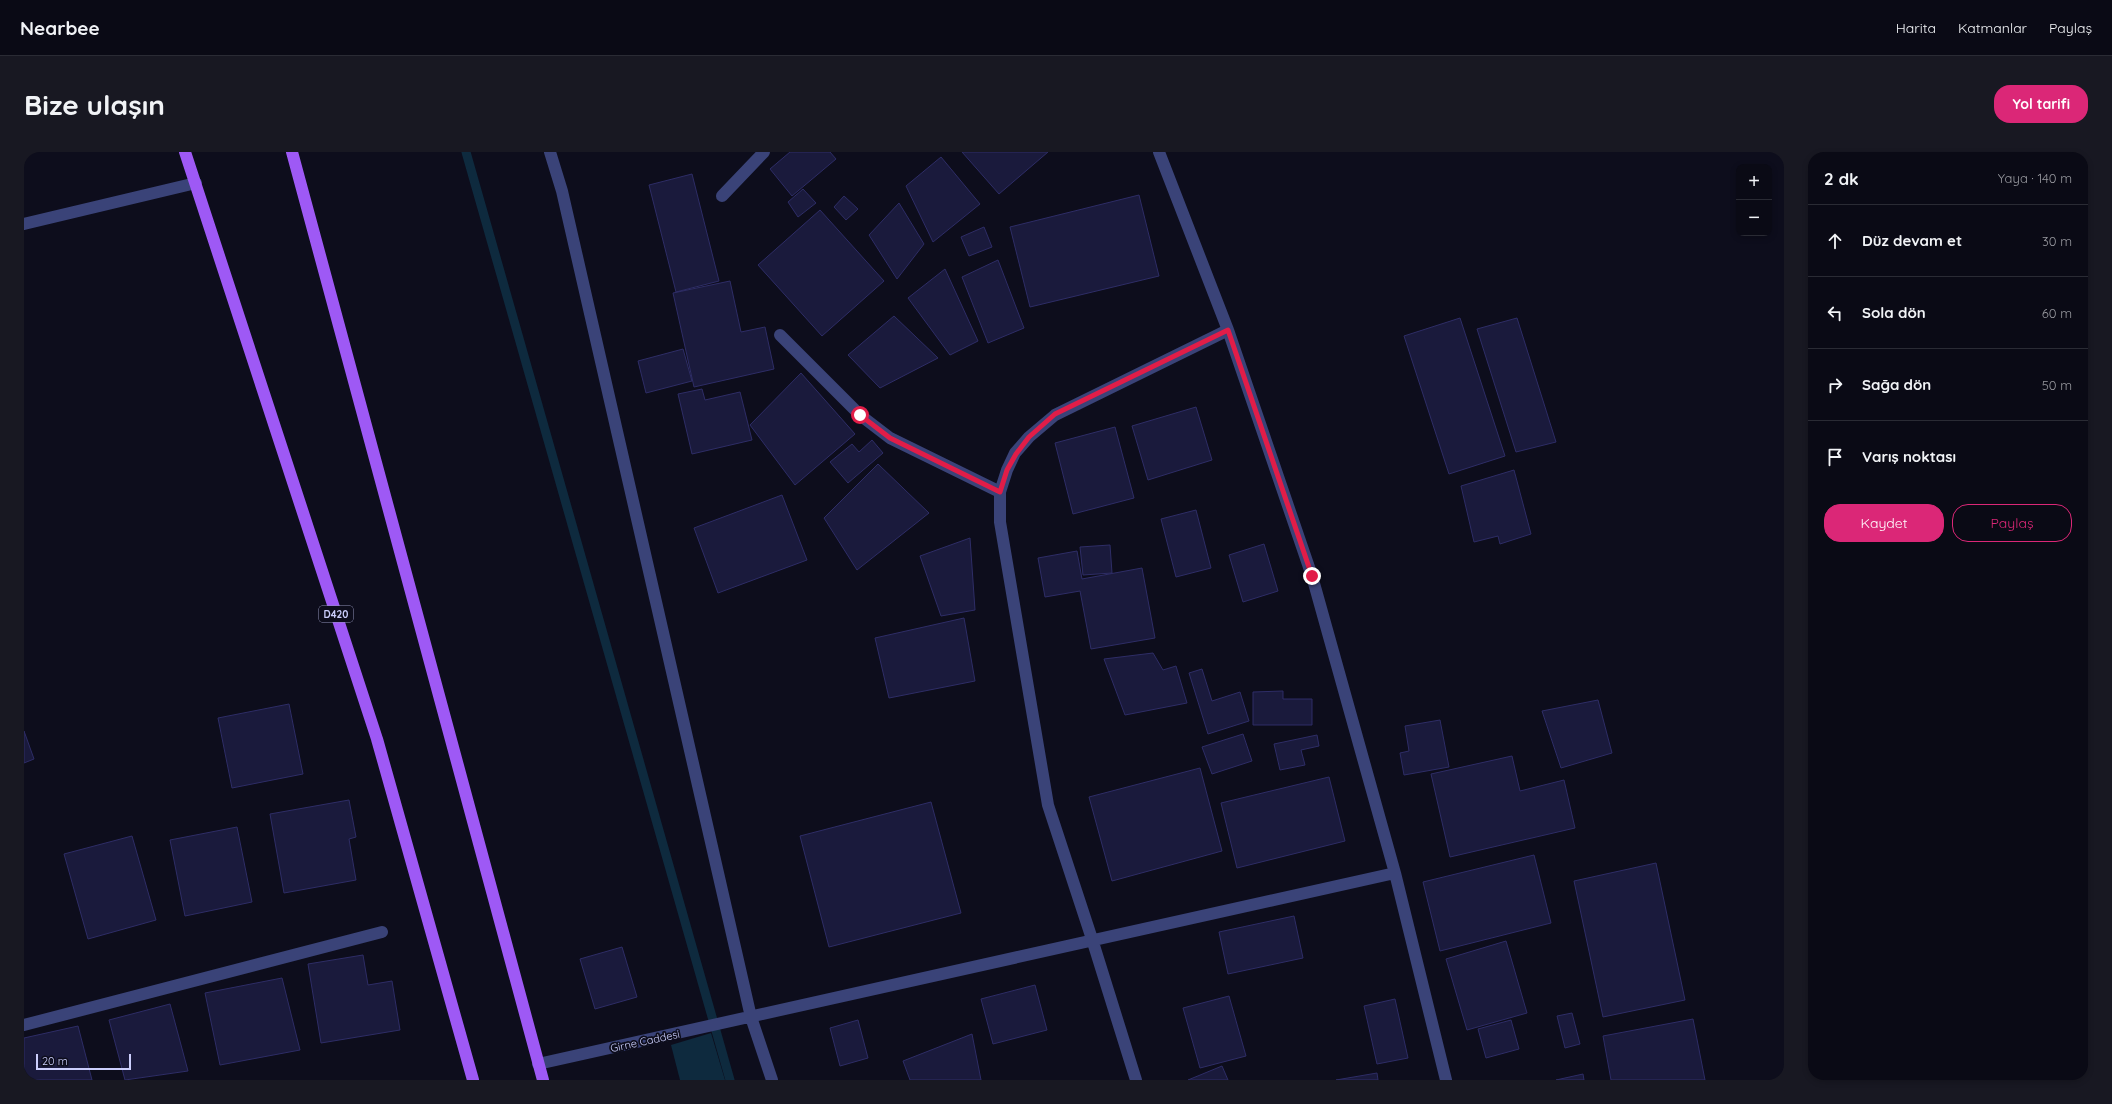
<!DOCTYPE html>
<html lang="tr">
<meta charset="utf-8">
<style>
:root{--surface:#0a0a15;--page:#181822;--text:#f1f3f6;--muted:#999aa0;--line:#2a2b34;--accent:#db2777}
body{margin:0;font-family:Quicksand,sans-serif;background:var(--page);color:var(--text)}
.controls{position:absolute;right:12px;top:12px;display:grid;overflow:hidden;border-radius:8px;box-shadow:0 2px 6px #0003}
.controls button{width:36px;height:36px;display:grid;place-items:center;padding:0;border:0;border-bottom:1px solid var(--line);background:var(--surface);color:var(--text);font:20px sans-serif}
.scale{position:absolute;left:12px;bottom:10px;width:95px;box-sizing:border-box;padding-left:4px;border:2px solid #cbcefc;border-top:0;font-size:11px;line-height:14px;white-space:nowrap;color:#cbcefc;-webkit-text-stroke:3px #0d0d1c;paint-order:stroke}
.stop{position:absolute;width:12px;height:12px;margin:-9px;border:3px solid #e11d48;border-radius:50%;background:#fff}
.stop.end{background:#e11d48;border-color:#fff;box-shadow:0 1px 4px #0008}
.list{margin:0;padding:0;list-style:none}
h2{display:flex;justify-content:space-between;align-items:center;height:52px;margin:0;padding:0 16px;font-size:17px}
h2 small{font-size:13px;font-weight:400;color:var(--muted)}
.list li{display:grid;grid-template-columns:26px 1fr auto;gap:12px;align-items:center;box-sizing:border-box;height:72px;padding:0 16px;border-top:1px solid var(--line)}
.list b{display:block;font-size:15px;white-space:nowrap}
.list em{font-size:13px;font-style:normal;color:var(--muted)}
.actions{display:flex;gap:8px;padding:12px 16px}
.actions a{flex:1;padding:9px 0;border:1px solid var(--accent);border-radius:16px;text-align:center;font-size:14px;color:var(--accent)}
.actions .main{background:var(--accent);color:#fff}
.icon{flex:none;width:22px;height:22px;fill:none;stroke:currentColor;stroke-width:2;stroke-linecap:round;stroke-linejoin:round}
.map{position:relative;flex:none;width:1760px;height:928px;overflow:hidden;border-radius:16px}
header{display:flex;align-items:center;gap:24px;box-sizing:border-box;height:56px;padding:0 20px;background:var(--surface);border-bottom:1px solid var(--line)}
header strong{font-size:19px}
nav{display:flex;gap:22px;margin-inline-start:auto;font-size:14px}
.intro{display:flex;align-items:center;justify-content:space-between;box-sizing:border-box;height:96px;padding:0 24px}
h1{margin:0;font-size:28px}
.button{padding:10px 18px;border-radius:16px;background:var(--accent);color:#fff;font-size:14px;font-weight:700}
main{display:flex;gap:24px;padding:0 24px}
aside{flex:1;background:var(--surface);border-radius:16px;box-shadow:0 2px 6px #0003}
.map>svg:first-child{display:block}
</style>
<header>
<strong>Nearbee</strong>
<nav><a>Harita</a><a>Katmanlar</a><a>Paylaş</a></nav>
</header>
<div class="intro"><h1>Bize ulaşın</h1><a class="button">Yol tarifi</a></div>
<main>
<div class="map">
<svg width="1760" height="928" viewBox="0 0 1760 928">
<rect width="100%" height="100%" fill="#0d0d1c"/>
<path fill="#0e2a3e" d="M687 881 701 928H656L647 893Z"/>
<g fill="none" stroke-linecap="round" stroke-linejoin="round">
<path stroke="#0e2a3e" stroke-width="9" d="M442 0 706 928"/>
</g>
<path fill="#1a1a3c" stroke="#2e2d66" d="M766 0H806L812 7 768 44 746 17Z
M938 0H1024L975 42Z
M917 5 956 52 909 90 882 34Z
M668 22 695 129 652 140 625 33Z
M779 37 792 51 774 65 764 50Z
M1115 43 1135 124 1006 155 986 75Z
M820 44 834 57 822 68 810 55Z
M875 51 900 92 873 127 845 83Z
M796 58 860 129 798 184 734 113Z
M960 75 968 95 945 104 937 85Z
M974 108 1000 176 964 191 938 125Z
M921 117 954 189 926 203 884 146Z
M706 129 717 180 741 175 750 217 670 235 649 141Z
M870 164 914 206 856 236 824 203Z
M1436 166 1481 304 1425 322 1380 184Z
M1493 166 1532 290 1492 300 1453 177Z
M659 197 668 229 622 241 614 209Z
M777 221 831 282 771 333 726 273Z
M678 237 681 248 716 240 728 288 668 302 654 242Z
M1172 255 1188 308 1124 328 1108 274Z
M1091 275 1110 346 1049 362 1031 291Z
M848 288 859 301 824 331 806 310 828 292 835 300Z
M854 312 905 361 833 418 800 366Z
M1490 318 1507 382 1476 392 1474 384 1450 390 1437 334Z
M758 343 783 408 694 441 670 376Z
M1172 358 1187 416 1152 425 1137 367Z
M946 386 951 458 917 464 896 404Z
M1240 392 1254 439 1219 450 1205 403Z
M1086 393 1088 421 1059 423 1056 395Z
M1053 399 1058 427 1118 416 1131 486 1067 497 1056 439 1021 445 1014 406Z
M940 466 951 529 865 546 851 486Z
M1129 501 1139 518 1152 514 1163 551 1101 563 1080 507Z
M1178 517 1188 549 1216 540 1225 569 1184 582 1165 521Z
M1259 539V547H1288V573H1229V540Z
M1574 548 1588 601 1537 616 1518 559Z
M265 552 279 622 208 636 194 566Z
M1416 568 1425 615 1380 623 1376 601 1385 599 1381 574Z
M0 579 10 607 0 611Z
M1219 582 1228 609 1188 622 1178 595Z
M1293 583 1295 594 1277 598 1281 613 1256 618 1250 592Z
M1488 604 1496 639 1540 628 1551 676 1426 705 1407 622Z
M1176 616 1198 699 1088 729 1065 645Z
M1305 625 1321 689 1213 716 1197 651Z
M325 648 332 685 325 687 332 728 260 741 246 662Z
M907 650 937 761 805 795 776 684Z
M213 675 228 750 161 764 146 688Z
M108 684 132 768 64 787 40 702Z
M1510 703 1527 771 1416 799 1399 730Z
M1632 711 1661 848 1579 865 1550 729Z
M1270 764 1279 806 1204 822 1195 780Z
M1482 789 1503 861 1443 878 1422 807Z
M598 795 613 845 571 857 556 807Z
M339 803 344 833 368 829 376 878 297 891 284 812Z
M258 826 276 898 196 913 181 841Z
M1011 833 1023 878 969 892 957 847Z
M1205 844 1222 904 1176 916 1159 856Z
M1371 847 1384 906 1353 912 1340 854Z
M146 852 164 919 101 928 85 868Z
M1548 861 1556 892 1541 896 1533 864Z
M1669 867 1681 928H1587L1579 884Z
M834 868 844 906 816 914 806 876Z
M1487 868 1495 897 1462 906 1454 877Z
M54 874 68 928H0V886Z
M948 882 957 928H886L879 909Z
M1198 914 1204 928H1164Z
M1353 921 1354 928H1312Z
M1559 922 1560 928H1532Z"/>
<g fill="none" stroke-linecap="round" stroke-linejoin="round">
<path stroke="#3a4378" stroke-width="12" d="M526 0 538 39 727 865 748 928
M1135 0 1204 178 1288 424 1371 721 1422 928
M698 44 740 0
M0 72 172 31
M756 183 836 263 866 286 976 340
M0 873 358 780
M514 912 1371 721
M1112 928 1068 787 1024 653 976 370V340L983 318 991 301 1005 285 1031 263 1204 178"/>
<path stroke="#9e59f5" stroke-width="12" d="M161 0 353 587 449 928
M268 0 519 928"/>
</g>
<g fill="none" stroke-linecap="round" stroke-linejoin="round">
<path stroke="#e11d48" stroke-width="5" d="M836 263 866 286 976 340 983 318 992 302 1005 285 1031 262 1204 178 1288 424"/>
</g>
<g text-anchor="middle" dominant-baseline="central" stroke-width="3.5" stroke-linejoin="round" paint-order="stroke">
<rect fill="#0d0d1c" stroke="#9294b9" stroke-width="1" x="295" y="454" width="34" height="16" rx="3"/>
<g font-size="10" font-weight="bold" fill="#cbcefc">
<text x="312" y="462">D420</text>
</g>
<g font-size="11" fill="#cbcefc" stroke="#0d0d1c">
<text transform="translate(621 889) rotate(-12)">Girne Caddesi</text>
</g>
</g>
</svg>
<div class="controls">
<button>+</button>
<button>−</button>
</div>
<div class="scale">20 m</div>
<div class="stop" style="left:836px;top:263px"></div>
<div class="stop end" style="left:1288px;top:424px"></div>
</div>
<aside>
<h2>2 dk<small>Yaya · 140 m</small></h2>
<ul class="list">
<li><svg class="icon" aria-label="ahead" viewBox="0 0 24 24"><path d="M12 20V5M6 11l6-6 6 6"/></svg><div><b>Düz devam et</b></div><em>30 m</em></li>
<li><svg class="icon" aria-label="left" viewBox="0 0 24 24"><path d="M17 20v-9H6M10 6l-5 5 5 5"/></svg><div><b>Sola dön</b></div><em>60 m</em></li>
<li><svg class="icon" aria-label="right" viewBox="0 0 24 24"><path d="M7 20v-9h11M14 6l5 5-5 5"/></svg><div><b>Sağa dön</b></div><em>50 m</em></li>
<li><svg class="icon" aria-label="arrive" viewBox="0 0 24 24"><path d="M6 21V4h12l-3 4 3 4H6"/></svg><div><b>Varış noktası</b></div></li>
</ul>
<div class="actions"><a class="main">Kaydet</a><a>Paylaş</a></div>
</aside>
</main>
